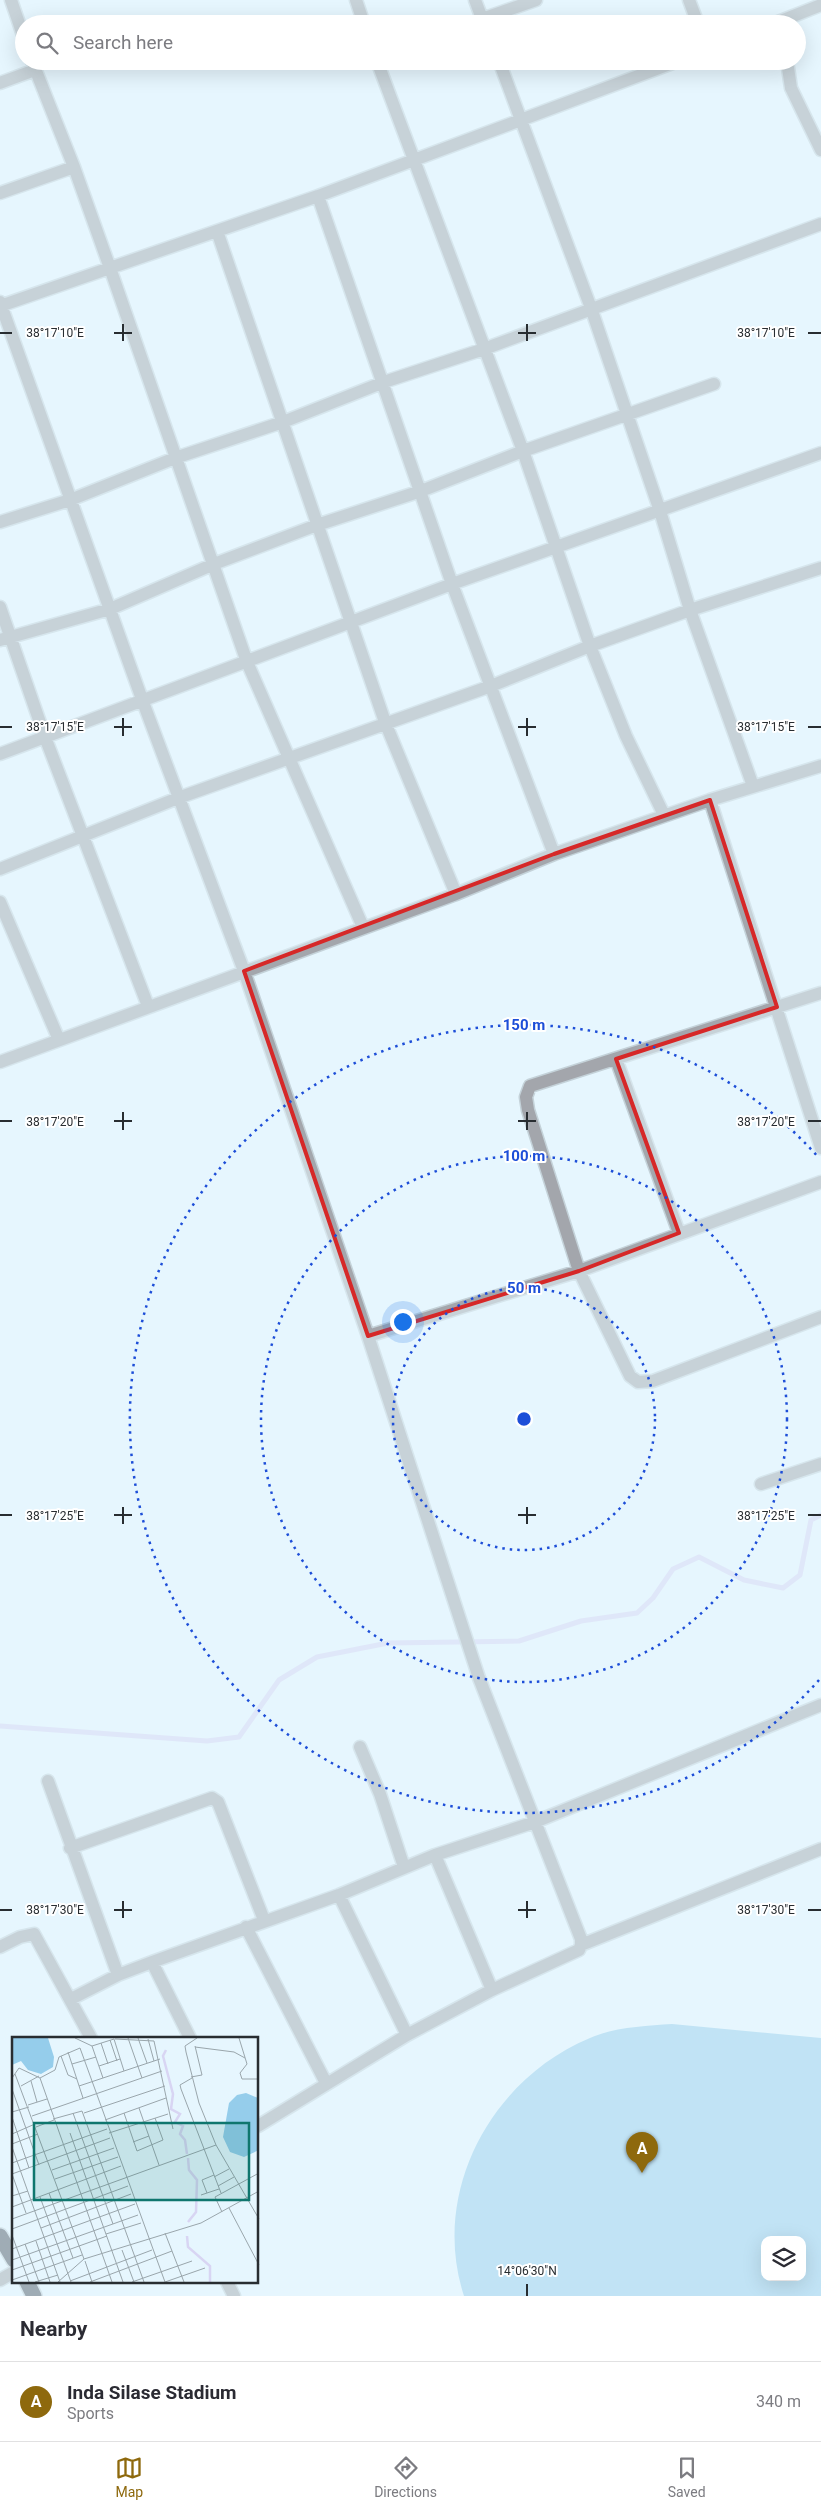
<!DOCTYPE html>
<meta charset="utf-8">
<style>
:root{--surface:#fff;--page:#f7f7f7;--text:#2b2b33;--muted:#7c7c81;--line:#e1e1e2;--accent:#8e690d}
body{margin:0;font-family:Roboto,sans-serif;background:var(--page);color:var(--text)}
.controls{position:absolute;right:15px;bottom:15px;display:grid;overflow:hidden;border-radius:10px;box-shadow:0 5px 20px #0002}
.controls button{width:45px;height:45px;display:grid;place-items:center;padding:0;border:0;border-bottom:1px solid var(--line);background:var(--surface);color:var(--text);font:25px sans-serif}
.you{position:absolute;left:402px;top:1321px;width:18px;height:18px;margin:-12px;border:4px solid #fff;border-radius:50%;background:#1a73e8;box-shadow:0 0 0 8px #1a73e833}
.badge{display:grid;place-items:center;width:32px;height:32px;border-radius:50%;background:var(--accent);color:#fff;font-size:16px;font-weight:700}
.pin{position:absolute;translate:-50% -41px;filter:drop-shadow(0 1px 2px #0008)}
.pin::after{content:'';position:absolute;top:26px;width:18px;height:15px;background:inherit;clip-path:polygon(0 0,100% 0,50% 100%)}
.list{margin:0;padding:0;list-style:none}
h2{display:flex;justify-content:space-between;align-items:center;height:65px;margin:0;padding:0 20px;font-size:21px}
h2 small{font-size:16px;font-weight:400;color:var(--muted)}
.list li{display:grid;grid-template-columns:32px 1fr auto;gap:15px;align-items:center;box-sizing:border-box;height:80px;padding:0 20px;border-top:1px solid var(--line)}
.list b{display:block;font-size:19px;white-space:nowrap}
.list p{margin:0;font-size:16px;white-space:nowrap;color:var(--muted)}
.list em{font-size:16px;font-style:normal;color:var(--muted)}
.icon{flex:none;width:28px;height:28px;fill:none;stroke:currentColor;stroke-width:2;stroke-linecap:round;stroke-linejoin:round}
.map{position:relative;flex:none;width:821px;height:2296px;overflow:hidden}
.search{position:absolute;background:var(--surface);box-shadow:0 5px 20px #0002;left:15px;right:15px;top:15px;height:55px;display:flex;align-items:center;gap:12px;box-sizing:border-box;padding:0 18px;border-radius:28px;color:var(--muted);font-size:19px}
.sheet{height:145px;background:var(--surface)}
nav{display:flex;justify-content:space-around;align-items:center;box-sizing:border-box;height:70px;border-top:1px solid var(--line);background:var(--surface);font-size:14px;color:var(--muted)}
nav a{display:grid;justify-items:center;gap:2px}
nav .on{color:var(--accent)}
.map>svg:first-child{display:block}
</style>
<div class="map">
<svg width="821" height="2296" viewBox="0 0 821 2296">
<rect width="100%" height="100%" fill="#e6f6fe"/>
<path fill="#95cdeb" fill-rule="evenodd" d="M672 2024 821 2038V2296H464C430 2192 491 2079 590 2038 615 2027 645 2026 672 2024ZM765 2240H802V2277H765Z"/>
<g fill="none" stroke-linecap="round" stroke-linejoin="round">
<path stroke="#d8d5f3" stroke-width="5" d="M0 1726 207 1741 239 1737 279 1680 317 1657 388 1643 519 1641 581 1621 637 1613 653 1598 673 1569 699 1557 744 1580 783 1588 800 1575 811 1520 821 1515"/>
<defs>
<path id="minor" d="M11 0 24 38
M356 0 364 24
M475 0 484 24
M689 0 698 24
M468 24 536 0
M773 24 821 5
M32 61 74 167 110 268 247 662 363 927
M377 61 523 451 590 646 626 736 664 815
M499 61 591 308 660 511 690 610 753 786
M787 61 791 88 821 150
M0 83 35 70
M0 193 74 167
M318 196 452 584 554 854
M217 231 385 722 456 894
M0 302 143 702 244 971 368 1336 479 1678 581 1939V1945L579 1950 492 1990 407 2035 258 2126
M0 306 318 196 678 61
M0 522 70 500 175 458 283 422 384 382 484 349 821 224
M0 607 45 737 148 1006
M0 640 110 609 214 564 317 525 421 491 523 451 714 384
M0 754 452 584 821 453
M710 800 821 1148
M0 869 178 798 491 686 590 646 690 610 821 568
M0 902 59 1040
M821 993 530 1086 526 1097 528 1110 579 1271 630 1376 638 1382 653 1381 821 1317
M616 1059 679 1233
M0 1062 456 894 554 854 710 800 821 766
M368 1336 579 1271 821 1182
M761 1484 821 1464
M360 1747 380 1794 404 1867
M48 1781 118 1975
M70 1848 212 1798 218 1802 264 1920
M435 1855 492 1990
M339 1895 407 2035
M246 1927 326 2083
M581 1945 821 1849
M0 1947 20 1937 34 1934 91 2038
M152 1962 190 2038
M71 1999 118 1975 152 1962 339 1895 435 1855 535 1822 821 1705
M0 2280 14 2272
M227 2282 234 2296"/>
<path id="highway" d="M0 2236 14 2260
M27 2282 34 2296"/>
</defs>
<use href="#minor" stroke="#c4d2d9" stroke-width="15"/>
<use href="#highway" stroke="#c4d2d9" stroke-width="18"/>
<use href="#minor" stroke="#a3a6ac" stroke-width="12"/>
<use href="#highway" stroke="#4b525d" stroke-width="15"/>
</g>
<path d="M0 0H821V2296H0ZM710 800 777 1007 616 1059 679 1233 579 1271 368 1336 244 971 554 854Z" fill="#e6f6fe" fill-opacity=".55" fill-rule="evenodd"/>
<path fill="none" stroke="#d62828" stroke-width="4" stroke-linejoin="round" d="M710 800 777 1007 616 1059 679 1233 579 1271 368 1336 244 971 554 854Z"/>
<path fill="none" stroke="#282d31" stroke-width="2" d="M123 324V341M527 324V341M0 333H12M114 333H132M518 333H536M808 333H821M123 718V736M527 718V736M0 727H12M114 727H132M518 727H536M808 727H821M123 1112V1130M527 1112V1130M0 1121H12M114 1121H132M518 1121H536M808 1121H821M123 1507V1524M527 1507V1524M0 1515H12M114 1515H132M518 1515H536M808 1515H821M123 1901V1918M527 1901V1918M0 1910H12M114 1910H132M518 1910H536M808 1910H821M527 2284V2296"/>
<g fill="none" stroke="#1d4ed8" stroke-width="2.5" stroke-dasharray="2.5 5">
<circle cx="524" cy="1419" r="131"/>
<circle cx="524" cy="1419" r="263"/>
<path d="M819 1680A394 394 0 1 1 819 1158"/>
</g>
<g transform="translate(12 2037)">
<rect width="246" height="246" fill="#e6f6fe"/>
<path d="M0 1H36L42 20 41 30 29 37 16 33 9 24 0 28ZM234 56 246 61 247 113 232 120 218 115 211 100 217 66 225 58Z" fill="#95cdeb"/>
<path fill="none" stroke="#d8d5f3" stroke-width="2.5" d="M154 13 151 19 161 57 159 72 168 77 163 85 171 89 168 97 173 103 175 117M176 185 184 175 185 143 177 133 176 121M175 199 176 210 198 229V245"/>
<path fill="none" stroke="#9aa6ac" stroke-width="1" d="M63 1 80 9 91 41M116 1 130 41M126 1 135 26M185 1 173 9 174 15 187 66 204 108M227 1 235 27 228 36 230 42H247M102 2 112 34M103 2 142 4 161 92M136 2 142 24M98 3 105 24M89 6 96 27M80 9 102 2M183 10 222 15 233 21M56 15 71 61M49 19 56 38 65 42M60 27 84 20M87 29 108 22M3 37 72 222M179 40 190 38 183 9M0 41 7 31 28 41 100 245M28 41 43 33 47 20 68 11 153 245M180 41 168 48 169 52 209 156M19 44 25 65M9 49 27 39M67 49 148 22M0 52 27 128M16 68 35 62M127 71 147 128M0 75 17 70M61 76 101 187M72 76 153 49M112 76 125 114 151 103 143 81M20 79 150 34M0 80 17 131M41 82 70 74 132 245M93 83 154 61M24 90 42 83M58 96 111 245M97 96 156 77M0 97 23 87M121 105 137 99M0 107 26 97M0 110 48 245M0 126 95 92M40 133 102 111M0 137 98 101M0 137 14 176M202 140 217 132M43 142 106 120M206 149 222 140M37 156 61 221M195 156 190 143 202 138M189 158 207 152M0 159 16 154M28 160 59 245M0 170 109 129M217 171 247 228M210 175 203 160 247 136M0 182 204 108 247 182M29 191 119 157M0 192 116 149M153 196 172 245M94 197 129 186M0 198 17 245M24 204 38 245M13 207 27 245M0 212 123 167M110 213 122 245M0 223 126 178M73 224 80 245M0 233 95 199M0 243 70 218M58 244 140 213M23 245 46 238M46 245 72 222 189 186 247 154M78 245 160 214M120 245 180 224M153 245 193 231"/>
<path fill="#0f766e" fill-opacity="0.15" stroke="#0f766e" stroke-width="2.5" d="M22 86H237V163H22Z"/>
<rect width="246" height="246" fill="none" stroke="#282d31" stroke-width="2.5"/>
</g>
<g font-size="12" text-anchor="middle" fill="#282d31" stroke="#fff" stroke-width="4" stroke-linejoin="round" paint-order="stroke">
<text x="766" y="337">38°17'10"E</text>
<text x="55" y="337">38°17'10"E</text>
<text x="55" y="731">38°17'15"E</text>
<text x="766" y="731">38°17'15"E</text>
<text x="766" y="1126">38°17'20"E</text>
<text x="55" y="1126">38°17'20"E</text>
<text x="55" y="1520">38°17'25"E</text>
<text x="766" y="1520">38°17'25"E</text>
<text x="766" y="1914">38°17'30"E</text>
<text x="55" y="1914">38°17'30"E</text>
<text x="527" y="2275">14°06'30"N</text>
</g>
<circle cx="524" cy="1419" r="8" fill="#1d4ed8" stroke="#fff" stroke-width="2.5"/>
<g font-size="15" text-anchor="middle" font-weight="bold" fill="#1d4ed8" stroke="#fff" stroke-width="4" stroke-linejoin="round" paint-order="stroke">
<text x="524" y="1030">150 m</text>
<text x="524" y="1161">100 m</text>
<text x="524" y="1293">50 m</text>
</g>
</svg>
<div class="controls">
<button><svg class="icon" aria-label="layers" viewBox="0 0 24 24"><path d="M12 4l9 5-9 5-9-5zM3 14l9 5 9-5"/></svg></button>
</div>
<div class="you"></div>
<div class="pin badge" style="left:642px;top:2173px">A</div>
<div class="search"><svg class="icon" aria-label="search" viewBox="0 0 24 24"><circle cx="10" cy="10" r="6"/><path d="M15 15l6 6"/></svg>Search here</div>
</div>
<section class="sheet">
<h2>Nearby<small></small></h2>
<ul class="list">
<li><span class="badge">A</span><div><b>Inda Silase Stadium</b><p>Sports</p></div><em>340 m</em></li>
</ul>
</section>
<nav>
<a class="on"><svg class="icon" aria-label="map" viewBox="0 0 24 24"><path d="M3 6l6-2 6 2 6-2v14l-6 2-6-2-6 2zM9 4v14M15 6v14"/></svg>Map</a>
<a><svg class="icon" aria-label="directions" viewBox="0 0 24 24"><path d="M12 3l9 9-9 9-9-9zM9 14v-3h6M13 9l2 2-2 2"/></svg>Directions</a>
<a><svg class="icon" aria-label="saved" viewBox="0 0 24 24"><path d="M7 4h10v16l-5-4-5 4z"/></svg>Saved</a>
</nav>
